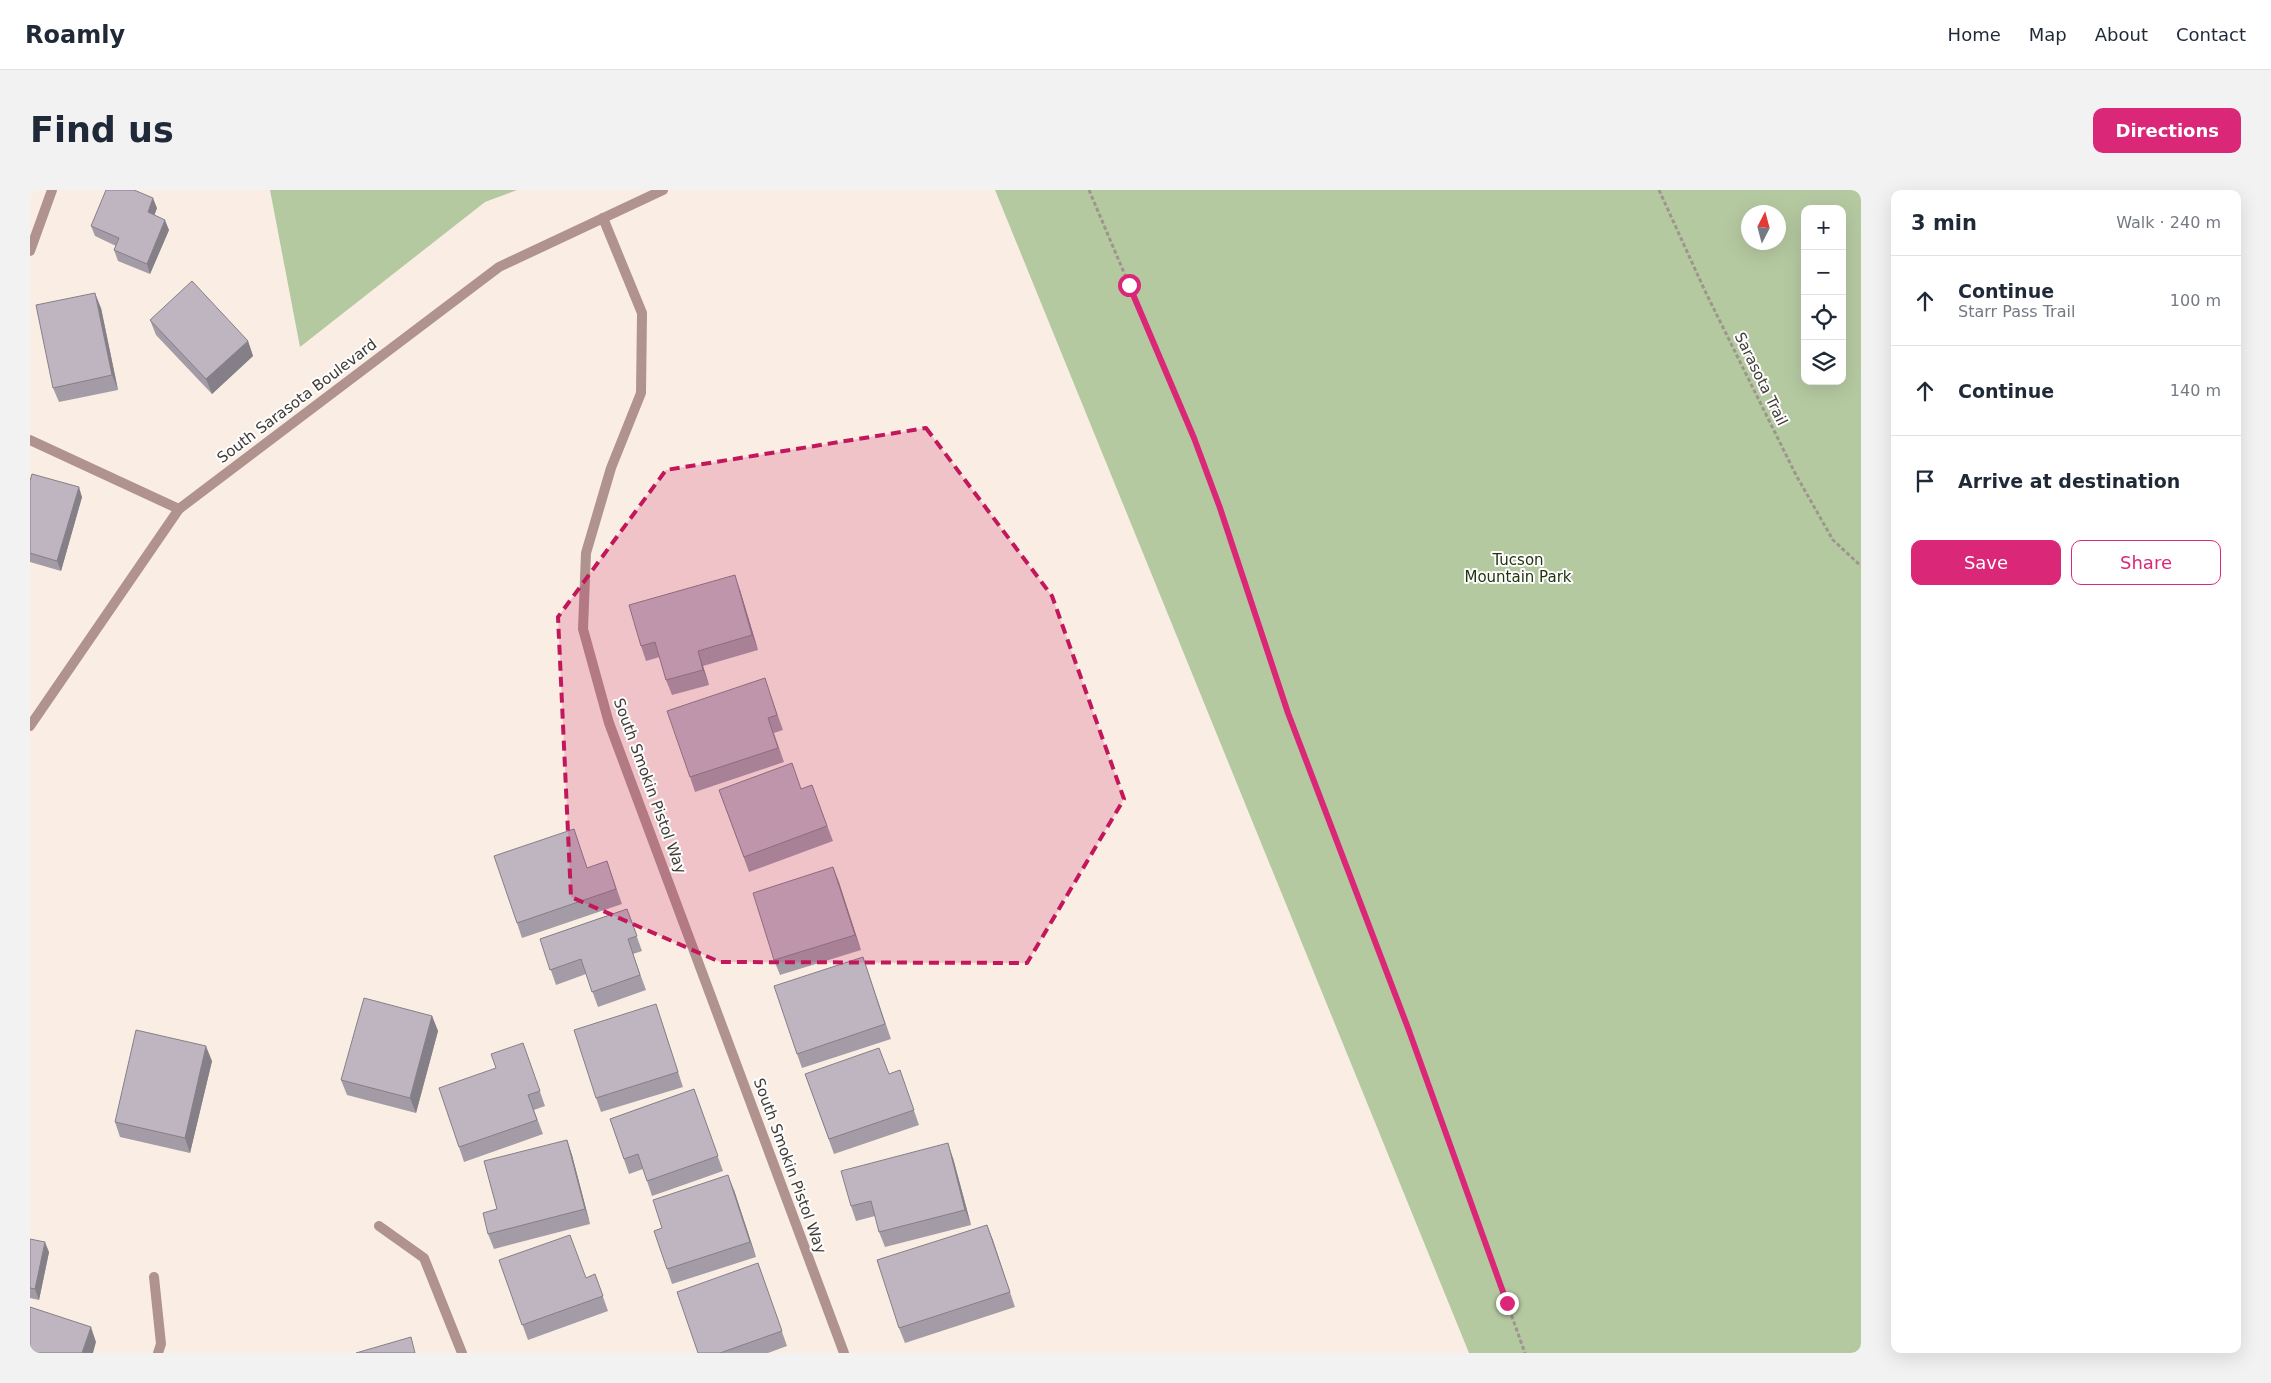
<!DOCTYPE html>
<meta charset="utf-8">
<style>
:root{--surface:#fff;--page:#f2f2f3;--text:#1f2937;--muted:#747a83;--line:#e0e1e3;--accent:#db2777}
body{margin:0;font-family:"DejaVu Sans",sans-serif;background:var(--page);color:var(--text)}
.controls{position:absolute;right:15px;top:15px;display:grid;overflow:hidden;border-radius:10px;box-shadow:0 5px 20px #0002}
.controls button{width:45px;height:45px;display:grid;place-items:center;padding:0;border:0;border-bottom:1px solid var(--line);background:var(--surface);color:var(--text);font:25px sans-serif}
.compass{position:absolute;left:1711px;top:15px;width:45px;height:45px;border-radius:50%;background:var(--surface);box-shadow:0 5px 20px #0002;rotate:6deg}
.stop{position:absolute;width:15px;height:15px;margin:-11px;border:4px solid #db2777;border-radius:50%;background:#fff}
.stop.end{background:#db2777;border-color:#fff;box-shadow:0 1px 5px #0008}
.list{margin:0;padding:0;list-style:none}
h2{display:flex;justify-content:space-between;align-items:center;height:65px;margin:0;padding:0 20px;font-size:21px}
h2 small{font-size:16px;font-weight:400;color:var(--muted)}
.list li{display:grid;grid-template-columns:32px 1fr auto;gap:15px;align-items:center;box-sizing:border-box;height:90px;padding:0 20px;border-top:1px solid var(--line)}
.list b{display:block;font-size:19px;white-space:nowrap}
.list p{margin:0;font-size:16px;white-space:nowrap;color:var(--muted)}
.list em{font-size:16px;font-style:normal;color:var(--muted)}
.actions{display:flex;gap:10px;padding:15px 20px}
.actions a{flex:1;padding:11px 0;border:1px solid var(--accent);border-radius:10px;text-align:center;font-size:18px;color:var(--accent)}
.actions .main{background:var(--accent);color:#fff}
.icon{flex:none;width:28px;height:28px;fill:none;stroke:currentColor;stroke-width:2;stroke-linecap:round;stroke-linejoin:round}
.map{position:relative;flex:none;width:1831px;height:1163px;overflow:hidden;border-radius:10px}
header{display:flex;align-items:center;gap:30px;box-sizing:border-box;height:70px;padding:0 25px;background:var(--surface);border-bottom:1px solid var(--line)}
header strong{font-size:24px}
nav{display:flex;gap:28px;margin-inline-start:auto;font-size:18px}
.intro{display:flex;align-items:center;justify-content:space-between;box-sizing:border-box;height:120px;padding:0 30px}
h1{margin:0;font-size:35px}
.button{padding:12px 22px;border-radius:10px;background:var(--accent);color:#fff;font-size:18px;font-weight:700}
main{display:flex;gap:30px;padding:0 30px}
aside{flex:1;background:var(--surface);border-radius:10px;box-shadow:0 5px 20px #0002}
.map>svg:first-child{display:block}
</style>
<header>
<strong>Roamly</strong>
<nav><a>Home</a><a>Map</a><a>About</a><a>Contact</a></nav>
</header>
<div class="intro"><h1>Find us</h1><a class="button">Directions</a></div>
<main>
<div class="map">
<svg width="1831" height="1163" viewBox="0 0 1831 1163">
<rect width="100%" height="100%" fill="#faeee4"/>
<path fill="#b5c9a1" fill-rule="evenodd" d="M240 0H487L455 12 270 157Z
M965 0H1831V1163H1439ZM1775 19H1812V191H1775ZM1718 22H1748V52H1718Z"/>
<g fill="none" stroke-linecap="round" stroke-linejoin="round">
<path stroke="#9d958e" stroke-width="3" stroke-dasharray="4 2.5" stroke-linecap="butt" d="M1059 0 1164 248 1190 318 1258 523 1378 838 1495 1163
M1629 0 1675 101 1766 285 1803 350 1831 376"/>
<path stroke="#b0938e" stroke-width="10" d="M573 28 612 123 611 203 581 278 556 363 553 439 579 533 814 1163
M0 61 22 0
M0 250 149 319
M349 1036 394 1068 432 1163
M124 1087 131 1154 128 1163"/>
<path stroke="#b0938e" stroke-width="10" d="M0 536 149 319 469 77 633 0"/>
</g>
<path fill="#a39ca6" d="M127 18 124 25 139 40 120 84 88 71 84 60 86 56 65 46 61 36Z
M71 118 88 200 29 212 23 198Z
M120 130 218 151 223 166 182 204 126 145Z
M0 291 52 307 31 381 0 372Z
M710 400 728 460 673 476 679 495 642 505 636 490 630 467 616 471 611 456Z
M740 503 753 540 744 543 754 572 665 602 660 587Z
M782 595 803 651 719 682 689 600 771 599Z
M577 671 592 714 492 748 487 733 558 678Z
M803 677 831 760 750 785 744 770Z
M597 719 612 761 603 764 616 800 568 817 556 784 526 795 510 749Z
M833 767 861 849 772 878 767 864Z
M402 826 408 841 386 923 317 905 311 890Z
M631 829 653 897 571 922 566 908Z
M493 853 515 916 504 920 513 944 434 972 429 957 466 878Z
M182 871 160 963 90 947 85 932Z
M870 880 889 935 804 964 775 884H859Z
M664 899 693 981 622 1006 613 979 599 984 580 929Z
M537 950 542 965 560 1034 464 1059 458 1044 467 1019Z
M923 968 941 1035 855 1057 849 1042 845 1026 826 1031 821 1016Z
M704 1000 726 1067 642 1094 637 1079Z
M957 1035 985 1117 875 1153 869 1138Z
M0 1049 19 1062 9 1110 0 1108Z
M469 1070 556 1088 565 1084 578 1121 498 1150Z
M728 1073 757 1156 738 1163H668Z"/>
<path fill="#857f87" d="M123 8 127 18 122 32 118 22Z
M135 30 139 40 120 84 117 74Z
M65 103 71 118 88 200 82 185Z
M218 151 223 166 182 204 176 189Z
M49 297 52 307 31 381 27 371Z
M705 385 710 400 728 460 722 445Z
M668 461 673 476 679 495 673 480Z
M803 677 809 692 831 760 825 745Z
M402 826 408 841 386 923 380 908Z
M176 856 182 871 160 963 155 948Z
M537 950 542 965 560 1034 555 1019Z
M918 953 923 968 941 1035 935 1020Z
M698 985 704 1000 726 1067 720 1052Z
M957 1035 963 1050 985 1117 980 1102Z
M15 1052 19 1062 9 1110 5 1099Z
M61 1137 66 1152 63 1163H52Z"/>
<path fill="#beb5c1" stroke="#857f87" d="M76 0H104L123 8 118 22 135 30 117 74 84 60 89 48 61 36Z
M162 91 218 151 176 189 120 130Z
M65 103 82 185 23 198 6 115Z
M2 284 49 297 27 371 0 363V291Z
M705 385 722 445 668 461 673 480 636 490 625 452 611 456 599 415Z
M735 488 747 525 738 528 748 558 660 587 637 521Z
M762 573 771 599 782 595 797 636 714 667 689 600Z
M544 639 557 678 577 671 586 699 487 733 464 666Z
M803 677 825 745 744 770 723 703Z
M597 719 607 746 598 749 610 785 562 802 551 769 520 780 510 749Z
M833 767 855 834 767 864 744 796Z
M334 808 402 826 380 908 311 890Z
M626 814 648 882 566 908 544 840Z
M106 840 176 856 155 948 85 932Z
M493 853 510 901 498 905 507 930 429 957 409 898 466 878 461 864Z
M849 858 859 884 870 880 884 920 799 949 775 884Z
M664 899 688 966 617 991 608 964 594 969 580 929Z
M537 950 555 1019 458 1044 453 1023 467 1019 454 971Z
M918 953 935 1020 849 1042 841 1011 821 1016 811 981Z
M698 985 720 1052 637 1079 624 1041 632 1038 623 1010Z
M957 1035 980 1102 869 1138 847 1070Z
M540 1045 556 1088 565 1084 573 1106 492 1135 469 1070Z
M0 1049 15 1052 5 1099 0 1098Z
M728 1073 752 1141 690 1163H668L647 1102Z
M0 1117 61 1137 52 1163H0Z
M381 1147 385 1163H326Z"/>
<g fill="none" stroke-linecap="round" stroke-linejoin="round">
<path stroke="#db2777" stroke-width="6" d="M1099 95 1164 248 1190 318 1258 523 1378 838 1477 1113"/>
</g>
<path fill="#c2185b" fill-opacity="0.2" stroke="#c2185b" stroke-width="4" stroke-dasharray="10 6" stroke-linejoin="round" d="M896 238 1022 406 1094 609 997 773 690 772 541 707 528 427 636 280Z"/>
<g text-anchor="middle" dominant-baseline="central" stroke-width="4" stroke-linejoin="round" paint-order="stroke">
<g font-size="15" fill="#403b37" stroke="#fdfdfd">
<text transform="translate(1731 189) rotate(64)">Sarasota Trail</text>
<text transform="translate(267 211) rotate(-37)">South Sarasota Boulevard</text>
<text transform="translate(620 596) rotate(70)">South Smokin Pistol Way</text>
<text transform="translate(760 976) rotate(70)">South Smokin Pistol Way</text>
</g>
<g font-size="15" fill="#23340d" stroke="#fdfdfd">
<text x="1488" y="370">Tucson<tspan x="1488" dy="17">Mountain Park</tspan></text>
</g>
</g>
</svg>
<div class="controls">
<button>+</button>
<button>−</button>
<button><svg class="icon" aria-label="locate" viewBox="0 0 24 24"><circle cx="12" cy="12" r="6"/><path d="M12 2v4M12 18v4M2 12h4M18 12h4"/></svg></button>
<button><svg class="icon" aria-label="layers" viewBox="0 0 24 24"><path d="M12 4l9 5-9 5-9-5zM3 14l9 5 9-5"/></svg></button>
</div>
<svg class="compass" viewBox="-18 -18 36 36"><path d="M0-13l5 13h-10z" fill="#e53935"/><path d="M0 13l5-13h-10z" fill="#747a83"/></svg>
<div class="stop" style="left:1099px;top:95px"></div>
<div class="stop end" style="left:1477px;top:1113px"></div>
</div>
<aside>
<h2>3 min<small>Walk · 240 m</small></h2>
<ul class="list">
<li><svg class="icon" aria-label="ahead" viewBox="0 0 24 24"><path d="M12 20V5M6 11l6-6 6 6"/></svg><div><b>Continue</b><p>Starr Pass Trail</p></div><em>100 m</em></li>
<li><svg class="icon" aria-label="ahead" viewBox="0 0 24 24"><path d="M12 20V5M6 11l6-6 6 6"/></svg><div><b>Continue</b></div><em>140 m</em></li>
<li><svg class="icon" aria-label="arrive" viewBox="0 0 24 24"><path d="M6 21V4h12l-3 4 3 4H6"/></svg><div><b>Arrive at destination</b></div></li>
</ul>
<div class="actions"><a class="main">Save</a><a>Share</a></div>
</aside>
</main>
